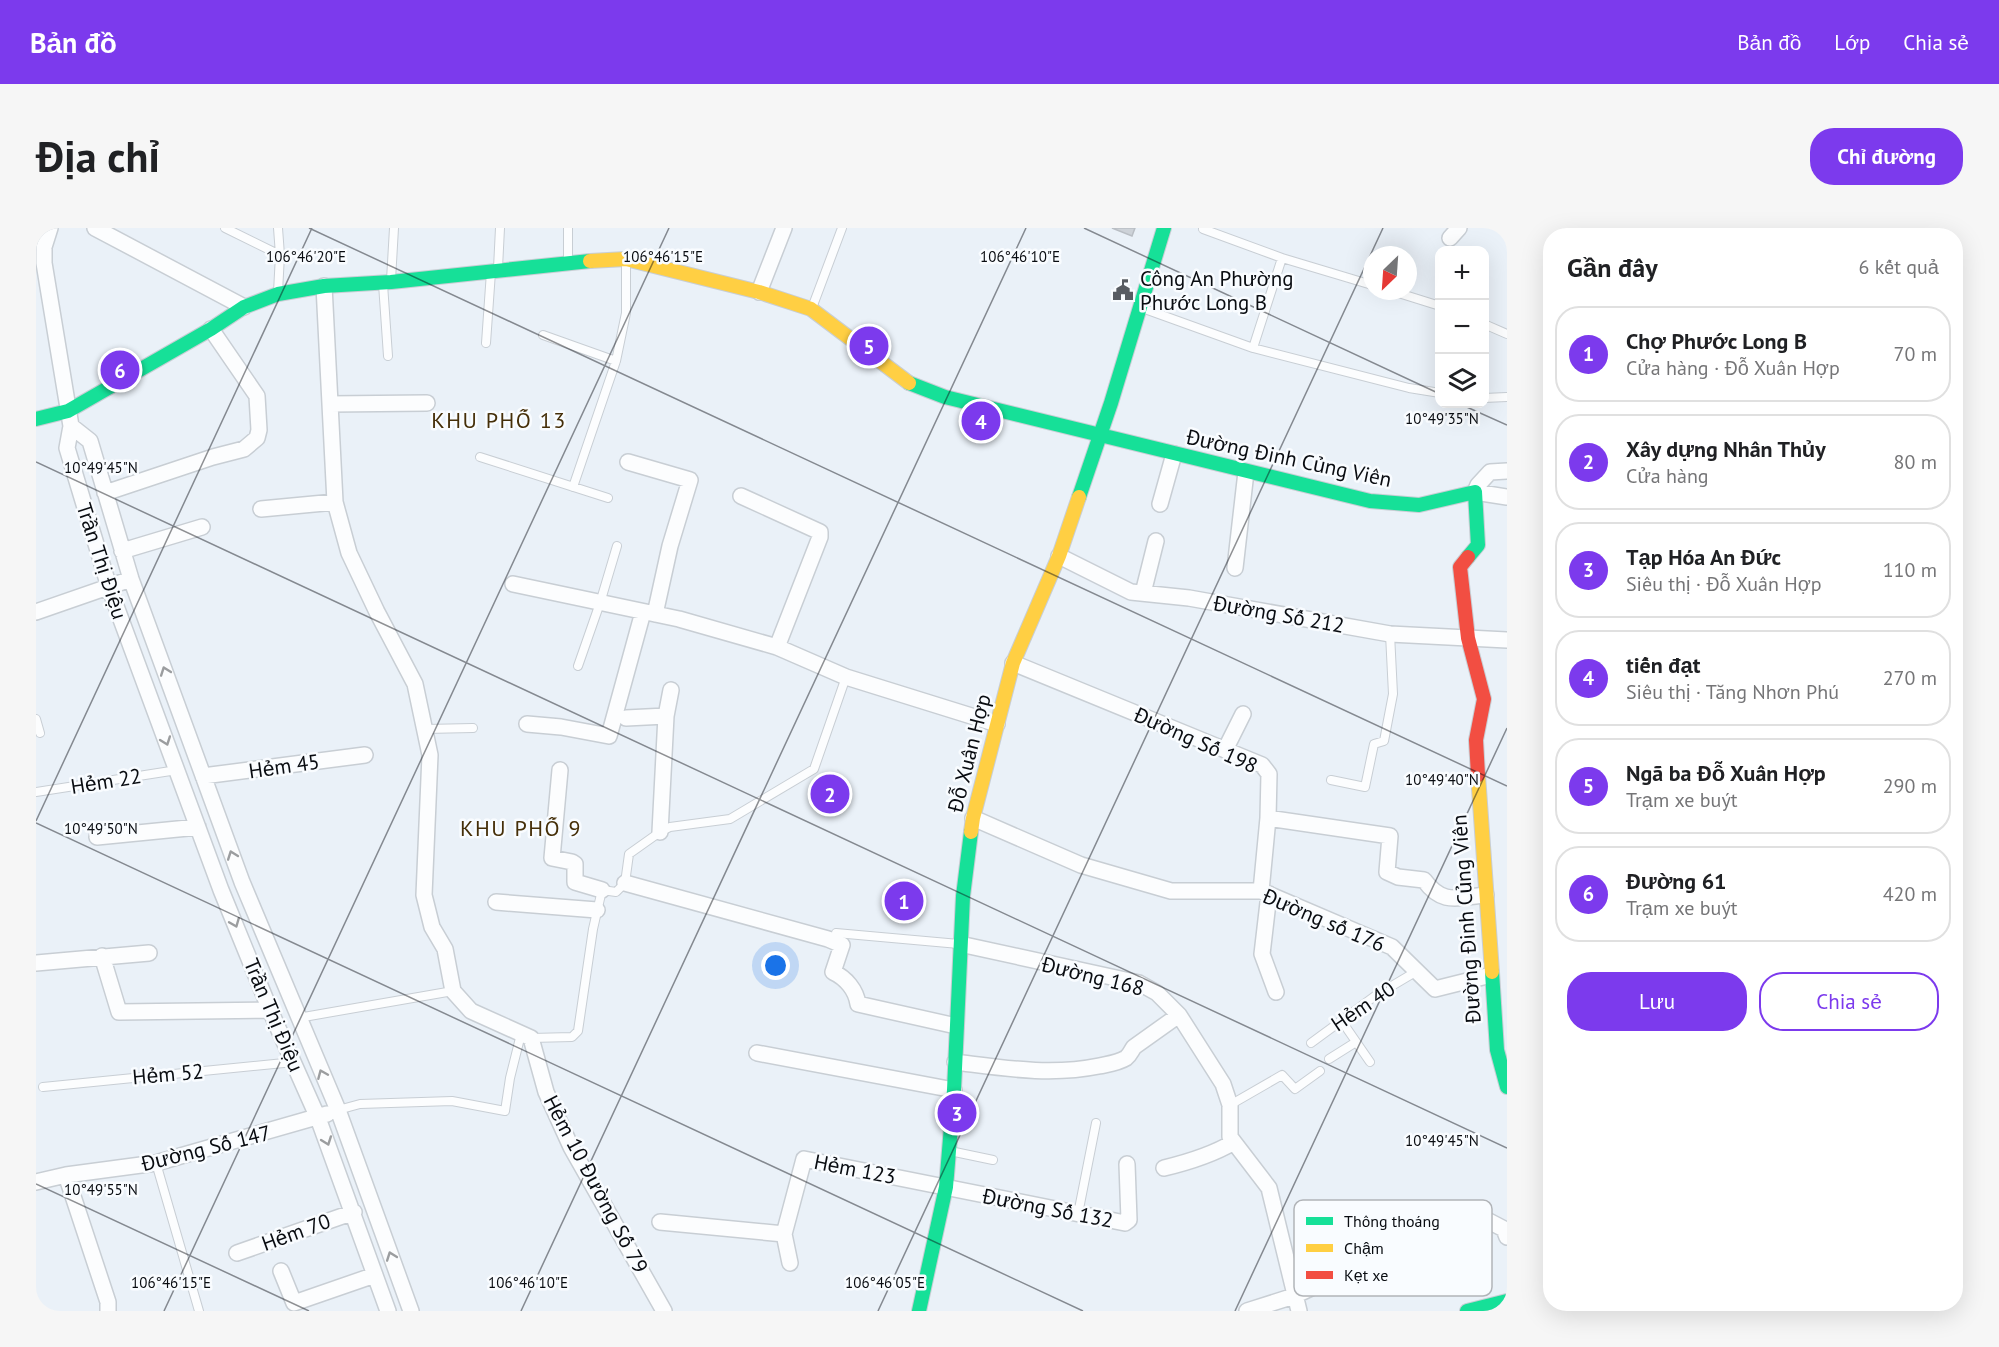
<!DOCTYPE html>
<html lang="vi">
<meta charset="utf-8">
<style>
:root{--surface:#fff;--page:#f6f6f6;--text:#202124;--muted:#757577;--line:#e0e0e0;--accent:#7c3aed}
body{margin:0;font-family:"PT Sans",sans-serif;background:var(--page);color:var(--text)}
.controls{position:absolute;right:18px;top:18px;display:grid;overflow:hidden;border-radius:12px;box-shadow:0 6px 24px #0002}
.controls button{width:54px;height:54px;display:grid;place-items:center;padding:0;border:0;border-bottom:2px solid var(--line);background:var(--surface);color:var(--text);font:30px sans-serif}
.compass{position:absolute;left:1327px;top:18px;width:54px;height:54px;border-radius:50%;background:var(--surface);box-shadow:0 6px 24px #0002;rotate:205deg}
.you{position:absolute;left:740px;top:738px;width:21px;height:21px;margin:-15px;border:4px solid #fff;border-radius:50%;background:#1a73e8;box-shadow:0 0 0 9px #1a73e833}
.badge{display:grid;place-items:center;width:39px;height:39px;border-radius:50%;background:var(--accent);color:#fff;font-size:20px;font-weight:700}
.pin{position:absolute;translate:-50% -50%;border:3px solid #fff;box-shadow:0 2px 6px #0006}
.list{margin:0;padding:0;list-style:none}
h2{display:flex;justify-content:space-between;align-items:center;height:78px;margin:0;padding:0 24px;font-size:26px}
h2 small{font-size:20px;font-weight:400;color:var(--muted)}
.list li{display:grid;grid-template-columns:39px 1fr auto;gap:18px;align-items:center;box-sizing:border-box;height:96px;margin:0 12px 12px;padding:0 12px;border:2px solid var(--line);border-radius:24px}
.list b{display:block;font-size:22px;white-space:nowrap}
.list p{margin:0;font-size:20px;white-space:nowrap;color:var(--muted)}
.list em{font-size:20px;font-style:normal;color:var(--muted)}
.actions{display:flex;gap:12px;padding:18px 24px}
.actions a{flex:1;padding:14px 0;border:2px solid var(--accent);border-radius:24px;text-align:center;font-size:21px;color:var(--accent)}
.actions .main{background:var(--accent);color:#fff}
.icon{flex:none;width:33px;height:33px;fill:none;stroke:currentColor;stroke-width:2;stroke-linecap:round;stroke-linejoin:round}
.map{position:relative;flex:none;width:1471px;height:1083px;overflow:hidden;border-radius:24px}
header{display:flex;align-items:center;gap:36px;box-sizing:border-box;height:84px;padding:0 30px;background:var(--accent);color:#fff}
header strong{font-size:28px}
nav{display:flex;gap:33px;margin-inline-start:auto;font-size:21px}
.intro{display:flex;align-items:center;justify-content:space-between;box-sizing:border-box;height:144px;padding:0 36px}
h1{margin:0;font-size:42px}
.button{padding:15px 27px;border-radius:24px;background:var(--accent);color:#fff;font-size:21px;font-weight:700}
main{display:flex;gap:36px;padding:0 36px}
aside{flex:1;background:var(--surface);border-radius:24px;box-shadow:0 6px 24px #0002}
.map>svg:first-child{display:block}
</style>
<header>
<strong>Bản đồ</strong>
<nav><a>Bản đồ</a><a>Lớp</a><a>Chia sẻ</a></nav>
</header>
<div class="intro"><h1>Địa chỉ</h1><a class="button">Chỉ đường</a></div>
<main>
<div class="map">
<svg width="1471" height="1083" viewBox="0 0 1471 1083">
<rect width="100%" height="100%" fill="#eaf1f8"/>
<path fill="#cdd2d8" stroke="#b9bec4" stroke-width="1.5" d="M1076 0H1099L1096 8Z"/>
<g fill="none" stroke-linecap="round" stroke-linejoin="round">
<defs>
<path id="lane" d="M189 0 244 27
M1167 1 1246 30
M532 31V0
M462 40 464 0
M355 52 358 0
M347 56 352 128
M1356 63 1404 78
M242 64 244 27 242 0
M776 80 806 0
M1106 80 1217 120 1246 30 1336 57
M1448 96 1471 106
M507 107 580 133
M450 115 455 44
M1217 120 1373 160 1404 165
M1448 170 1471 169
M444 229 572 270
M537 259 580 133 590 85V33
M542 438 564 375 581 318
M0 491 4 505
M389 501 437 500
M1295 552 1329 559 1338 516 1348 513 1357 466 1354 406
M0 564 141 542
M800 705 923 716
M262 790 417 763
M1305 792 1334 834
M495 810 536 809 542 803 557 701 566 662 580 664 589 655 593 626 624 604 634 599 694 591 778 541 810 449
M1275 815 1339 768 1381 743
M1293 831 1320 814
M7 859 258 834
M1194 877 1246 847 1259 861 1284 843
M302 882 324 876 416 873 469 883 474 850 485 806
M914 923 957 932
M120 935 163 1083
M1042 986 1060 895"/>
<path id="street" d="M14 0 8 19V35L35 198 31 220 73 359 185 662 234 782 282 890 352 1083
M59 0 208 79
M1414 10 1423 0
M288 58 299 274 313 325 341 384 379 456 394 527 388 667 396 699 409 721 417 763 435 783 495 810 510 864 535 919 628 1083
M723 64 748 0
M294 176 391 175
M35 198 54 213 95 351 206 654 302 882 375 1083
M592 234 654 252 634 318 619 386
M1471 243 1454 244 1442 257 1439 264 1471 269
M69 265 177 229 208 221 221 210 223 202 221 168 175 101
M705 268 784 304V309L741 419
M1124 276 1138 226
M225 281 299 274
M86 323 166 299
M1023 328 1095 364 1153 370 1354 406 1471 412
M1199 340 1210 244
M477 356 643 391 741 419 810 449 961 496
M1107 365 1120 313
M0 384 95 351
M977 435 1226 537 1233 546 1232 590 1225 663
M590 490 630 488
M491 496 525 499 573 508 607 384
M1189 522 1207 486
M524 542 516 630 536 634 539 636V654L566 662
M167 548 329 527
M937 590 1045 637 1135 663H1225L1356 719 1399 761 1455 747
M1232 590 1354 608 1351 644 1362 649 1388 652C1407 678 1422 669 1450 667
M624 604 630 488 635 462
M61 609 162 599
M589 655 792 711 806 717 797 744C810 750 820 762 822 776L920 798
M1233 666 1226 726 1240 764
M460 674 561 682
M924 716 1103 755 1121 765 1143 787 1187 856 1194 877V909L1233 960 1263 1083
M66 728 83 784 234 782
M0 735 113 725
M721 825 918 862
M919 834C968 840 1014 848 1063 838 1072 836 1082 835 1090 830 1094 827 1095 823 1098 819L1143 787
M1128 940C1153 934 1176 927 1198 914
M30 947 72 1074V1083
M0 954 30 947 120 935 291 886
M1443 988 1468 1001 1471 1009
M624 994 748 1006
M201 1025 318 984
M754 1035 748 1006 768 931 1089 995 1093 992 1091 936
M245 1043 258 1075 339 1047
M1211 1083 1258 1068 1324 1037"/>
<path id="fast" d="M873 155 909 169 1334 273 1383 277 1439 264 1442 317 1432 329
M0 191 32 183 175 101 208 79 242 66 288 58 355 54 554 33
M1043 269 1075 175 1128 0
M1456 744 1461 822 1471 859
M883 1083 910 959 918 862 927 668 935 604
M1431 1083 1471 1073"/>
<path id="slow" d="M554 33 590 31 723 64 775 81 873 155
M1442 547 1456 744
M935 604 937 590 977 435 1023 328 1043 269"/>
<path id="jam" d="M1432 329 1424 339 1432 410 1448 471 1440 512 1442 547"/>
</defs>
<use href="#lane" stroke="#c8ced4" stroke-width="10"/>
<use href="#street" stroke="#c8ced4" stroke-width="18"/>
<use href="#fast" stroke="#c8ced4" stroke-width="16"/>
<use href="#slow" stroke="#c8ced4" stroke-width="16"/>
<use href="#jam" stroke="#c8ced4" stroke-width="16"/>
<use href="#lane" stroke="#fcfdfe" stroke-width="8"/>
<use href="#street" stroke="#fcfdfe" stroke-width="15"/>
<use href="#fast" stroke="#16e098" stroke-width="14"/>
<use href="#slow" stroke="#ffcf43" stroke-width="14"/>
<use href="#jam" stroke="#f24e42" stroke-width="14"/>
</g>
<defs><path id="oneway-chevron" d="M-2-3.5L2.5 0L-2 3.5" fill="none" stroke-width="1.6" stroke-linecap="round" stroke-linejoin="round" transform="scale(1.5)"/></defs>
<g stroke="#9b9d9f">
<use href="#oneway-chevron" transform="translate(129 443) rotate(-110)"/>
<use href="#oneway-chevron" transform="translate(130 513) rotate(70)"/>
<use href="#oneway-chevron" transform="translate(196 627) rotate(-110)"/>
<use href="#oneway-chevron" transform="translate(199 695) rotate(68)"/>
<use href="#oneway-chevron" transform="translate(286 846) rotate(-113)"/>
<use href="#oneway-chevron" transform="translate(291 913) rotate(70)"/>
<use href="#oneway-chevron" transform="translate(355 1028) rotate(-110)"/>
</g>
<path fill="none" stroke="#090c11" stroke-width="1.5" stroke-opacity="0.45" d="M273 0 1471 558M1048 0 1404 166M1424 176 1471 197M0 234 1471 920M0 593 276 0M0 595 1047 1083M0 956 273 1083M128 1083 633 0M485 1083 990 0M842 1083 1347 0M1199 1083 1471 500"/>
<defs>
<symbol id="civic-bare" viewBox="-9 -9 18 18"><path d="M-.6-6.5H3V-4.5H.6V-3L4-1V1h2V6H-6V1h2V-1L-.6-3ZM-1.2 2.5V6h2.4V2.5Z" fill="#585c62" stroke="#f9fcff" stroke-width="2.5" paint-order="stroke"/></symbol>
</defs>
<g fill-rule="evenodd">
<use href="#civic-bare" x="1072" y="47" width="30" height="30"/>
</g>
<g text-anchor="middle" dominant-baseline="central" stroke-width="5" stroke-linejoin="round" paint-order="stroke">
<g font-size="21" fill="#090c11" stroke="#f9fcff" text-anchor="start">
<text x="1104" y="50">Công An Phường<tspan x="1104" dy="24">Phước Long B</tspan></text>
</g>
<g font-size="21" fill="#090c11" stroke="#f9fcff">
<text transform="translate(1253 230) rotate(12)">Đường Đinh Củng Viên</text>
<text transform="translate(66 333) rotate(72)">Trần Thị Điệu</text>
<text transform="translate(1243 386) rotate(10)">Đường Số 212</text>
<text transform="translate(1160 512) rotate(24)">Đường Số 198</text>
<text transform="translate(933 525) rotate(-76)">Đỗ Xuân Hợp</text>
<text transform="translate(248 538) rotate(-8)">Hẻm 45</text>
<text transform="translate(70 553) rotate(-9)">Hẻm 22</text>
<text transform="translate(1430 691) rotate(-94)">Đường Đinh Củng Viên</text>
<text transform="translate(1288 692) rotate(23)">Đường số 176</text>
<text transform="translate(1057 748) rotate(14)">Đường 168</text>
<text transform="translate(1327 778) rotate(-34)">Hẻm 40</text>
<text transform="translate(238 787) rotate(67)">Trần Thị Điệu</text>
<text transform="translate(132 846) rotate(-5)">Hẻm 52</text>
<text transform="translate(170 920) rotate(-14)">Đường Số 147</text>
<text transform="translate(819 941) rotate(11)">Hẻm 123</text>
<text transform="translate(560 956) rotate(62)">Hẻm 10 Đường Số 79</text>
<text transform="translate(1012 980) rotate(11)">Đường Số 132</text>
<text transform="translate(260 1004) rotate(-20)">Hẻm 70</text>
</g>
<g font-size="22" letter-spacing="1.5" fill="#452f09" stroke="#f9fcff">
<text x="463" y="192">KHU PHỐ 13</text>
<text x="485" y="600">KHU PHỐ 9</text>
</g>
</g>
<rect x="1258" y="972" width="198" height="96" rx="9" fill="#f9fcff" stroke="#b1b4b8" stroke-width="1.5"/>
<rect x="1270" y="989" width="27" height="8" fill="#16e098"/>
<rect x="1270" y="1016" width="27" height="8" fill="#ffcf43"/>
<rect x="1270" y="1043" width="27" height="8" fill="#f24e42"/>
<g font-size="16" fill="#090c11">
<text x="1308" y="999">Thông thoáng</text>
<text x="1308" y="1026">Chậm</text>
<text x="1308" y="1053">Kẹt xe</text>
</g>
<g font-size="15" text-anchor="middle" fill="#090c11" stroke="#f9fcff" stroke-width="5" stroke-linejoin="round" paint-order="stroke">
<text x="270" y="34">106°46'20"E</text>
<text x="627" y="34">106°46'15"E</text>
<text x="984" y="34">106°46'10"E</text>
<text x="1406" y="196">10°49'35"N</text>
<text x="65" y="245">10°49'45"N</text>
<text x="1406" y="557">10°49'40"N</text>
<text x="65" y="606">10°49'50"N</text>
<text x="1406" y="918">10°49'45"N</text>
<text x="65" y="967">10°49'55"N</text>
<text x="135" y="1060">106°46'15"E</text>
<text x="492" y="1060">106°46'10"E</text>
<text x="849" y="1060">106°46'05"E</text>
</g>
</svg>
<div class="controls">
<button>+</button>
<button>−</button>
<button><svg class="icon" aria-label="layers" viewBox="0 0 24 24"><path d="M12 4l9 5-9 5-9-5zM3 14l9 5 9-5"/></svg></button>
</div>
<svg class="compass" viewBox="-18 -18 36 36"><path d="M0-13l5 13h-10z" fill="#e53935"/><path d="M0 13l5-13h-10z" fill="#757577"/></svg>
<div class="you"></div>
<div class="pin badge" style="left:868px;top:673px">1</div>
<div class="pin badge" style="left:794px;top:566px">2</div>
<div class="pin badge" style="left:921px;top:885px">3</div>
<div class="pin badge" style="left:945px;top:193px">4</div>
<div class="pin badge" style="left:833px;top:118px">5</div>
<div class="pin badge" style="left:84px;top:142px">6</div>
</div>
<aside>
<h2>Gần đây<small>6 kết quả</small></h2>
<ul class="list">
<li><span class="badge">1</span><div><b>Chợ Phước Long B</b><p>Cửa hàng · Đỗ Xuân Hợp</p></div><em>70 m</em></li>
<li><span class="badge">2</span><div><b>Xây dựng Nhân Thủy</b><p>Cửa hàng</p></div><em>80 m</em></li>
<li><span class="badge">3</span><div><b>Tạp Hóa An Đức</b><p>Siêu thị · Đỗ Xuân Hợp</p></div><em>110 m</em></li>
<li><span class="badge">4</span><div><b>tiến đạt</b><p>Siêu thị · Tăng Nhơn Phú</p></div><em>270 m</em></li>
<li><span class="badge">5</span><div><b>Ngã ba Đỗ Xuân Hợp</b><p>Trạm xe buýt</p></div><em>290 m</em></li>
<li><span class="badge">6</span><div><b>Đường 61</b><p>Trạm xe buýt</p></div><em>420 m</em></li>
</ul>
<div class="actions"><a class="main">Lưu</a><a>Chia sẻ</a></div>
</aside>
</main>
